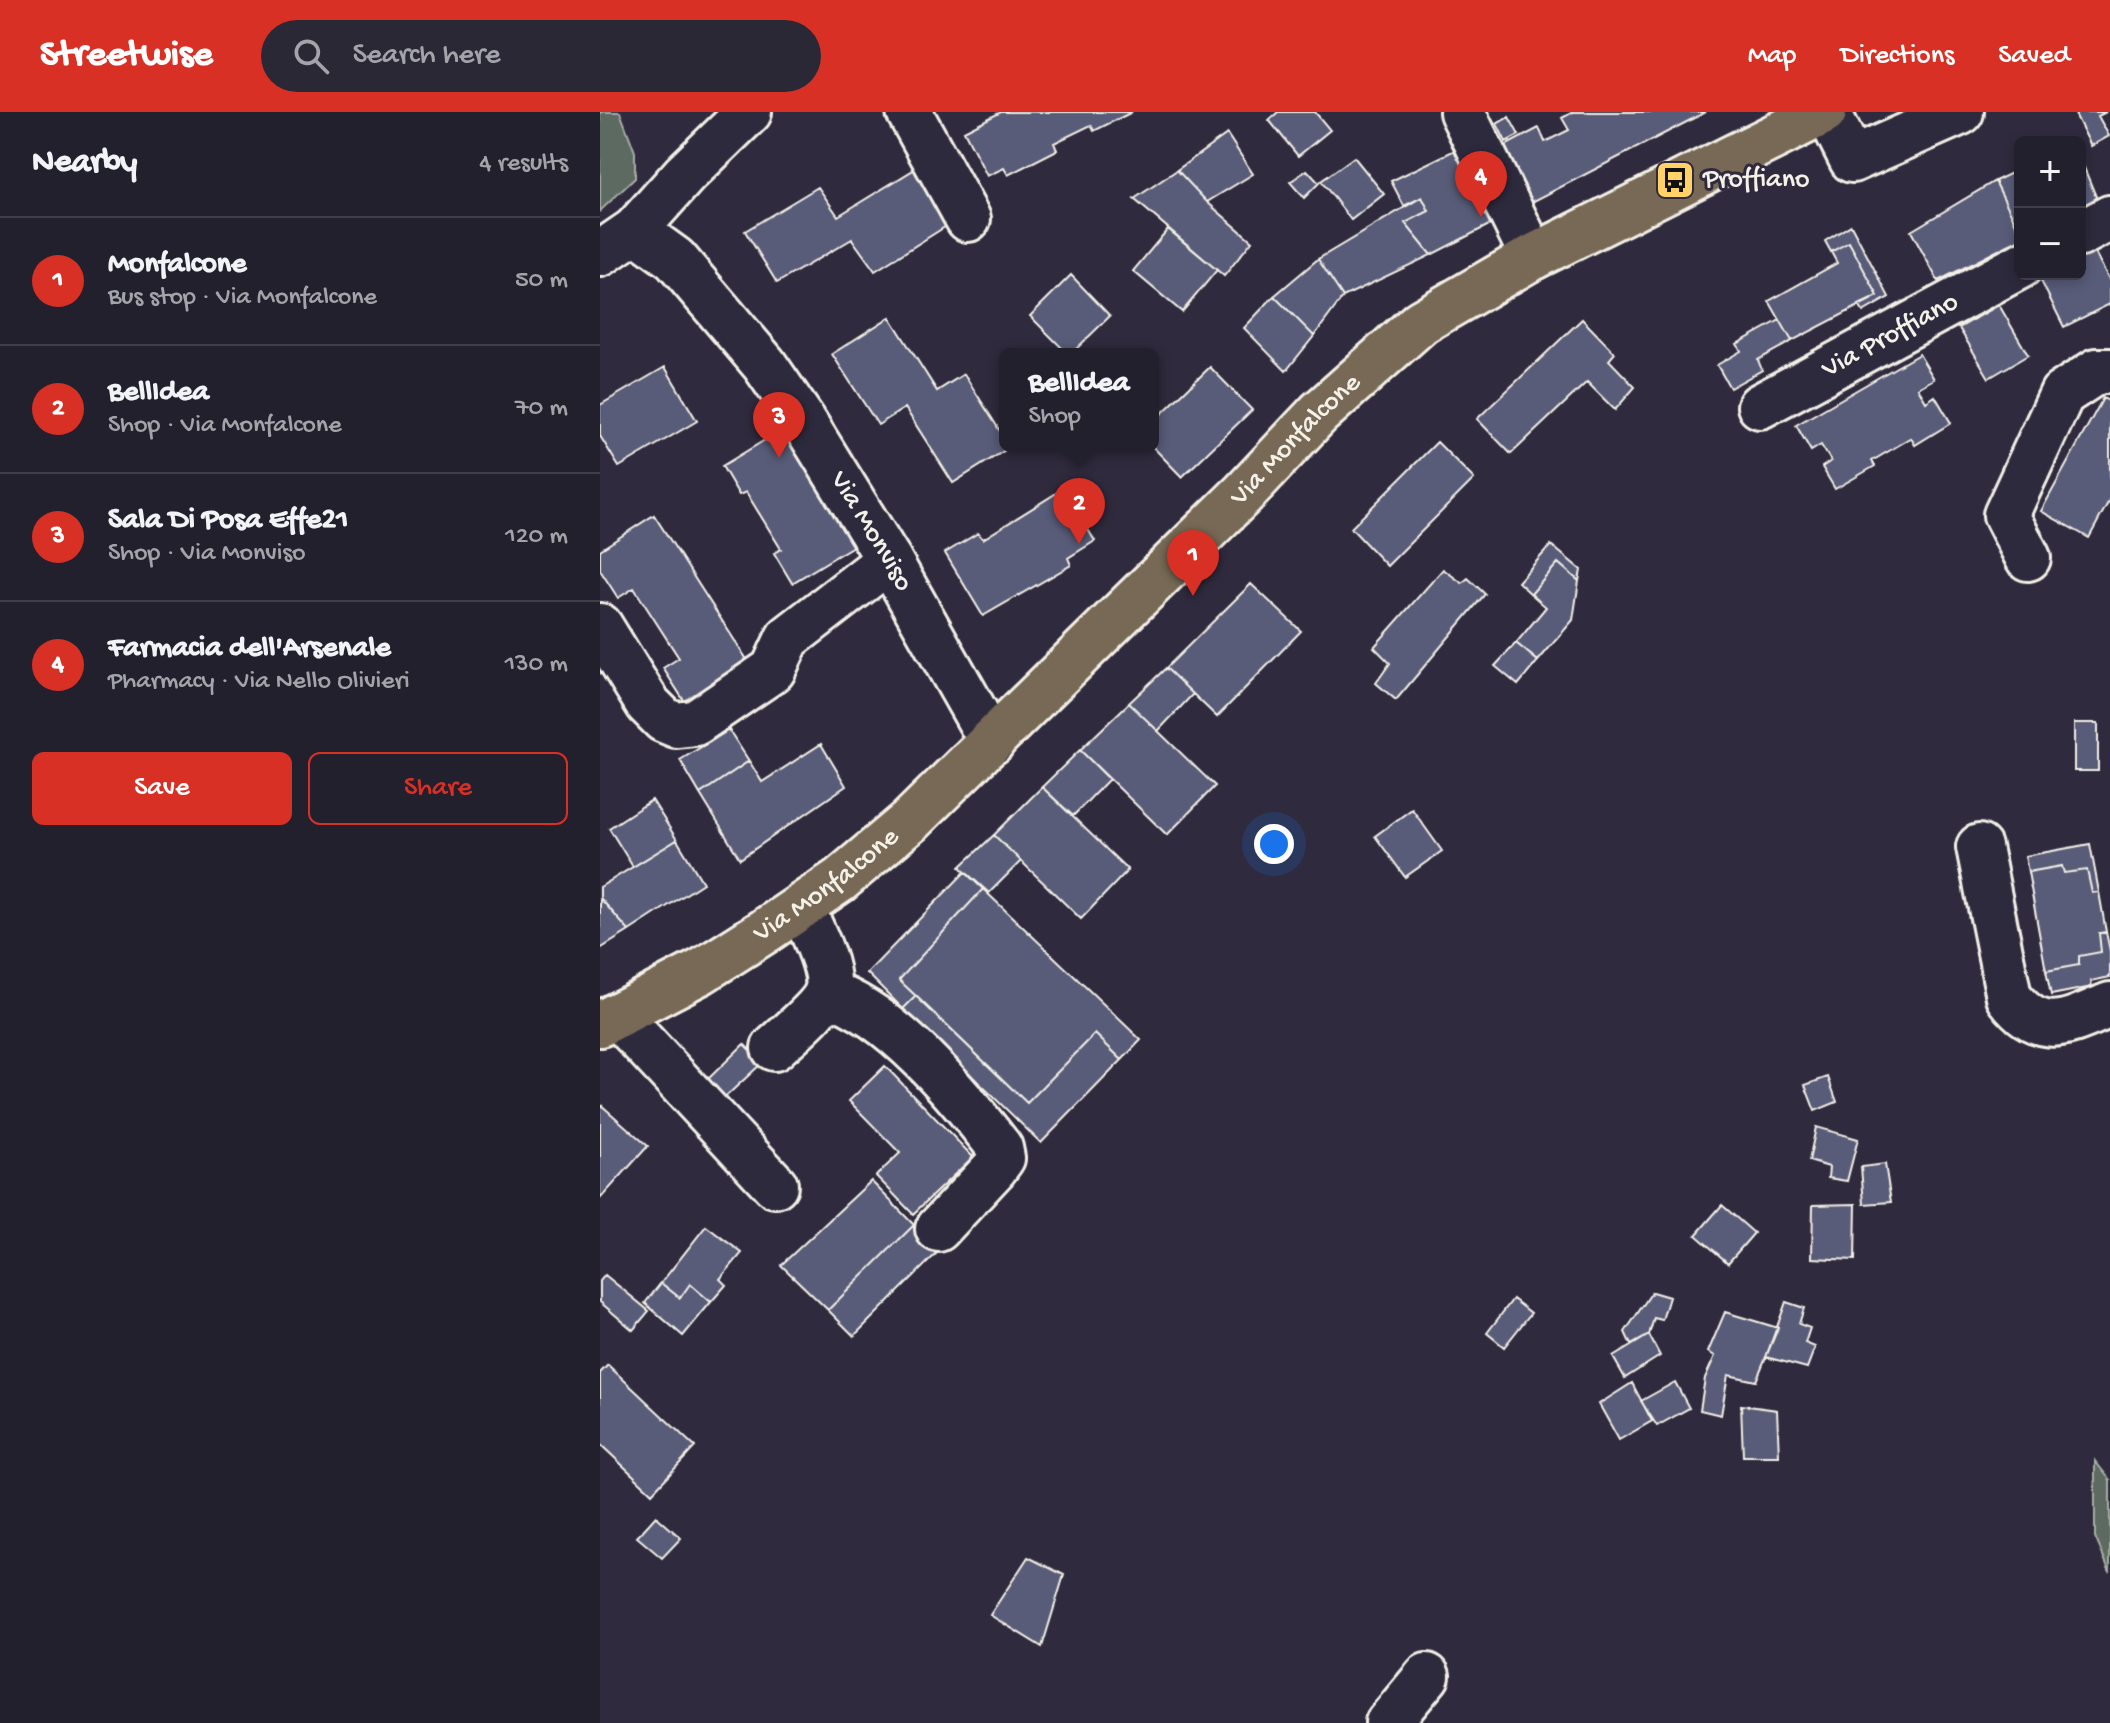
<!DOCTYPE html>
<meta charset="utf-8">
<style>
:root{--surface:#23202e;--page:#2b2836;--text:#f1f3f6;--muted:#a3a3aa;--line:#403e4a;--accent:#d93025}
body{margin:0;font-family:"Gochi Hand",sans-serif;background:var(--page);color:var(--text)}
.controls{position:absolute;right:24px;top:24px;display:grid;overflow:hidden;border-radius:12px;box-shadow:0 4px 12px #0003}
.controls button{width:72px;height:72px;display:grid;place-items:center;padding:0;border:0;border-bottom:2px solid var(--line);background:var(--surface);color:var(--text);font:40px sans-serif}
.you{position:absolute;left:674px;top:732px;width:28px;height:28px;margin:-20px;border:6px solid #fff;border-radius:50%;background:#1a73e8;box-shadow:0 0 0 12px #1a73e833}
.badge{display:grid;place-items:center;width:52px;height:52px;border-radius:50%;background:var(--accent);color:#fff;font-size:26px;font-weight:700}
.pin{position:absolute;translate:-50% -66px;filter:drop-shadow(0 2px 4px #0008)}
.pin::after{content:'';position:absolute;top:42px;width:28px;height:24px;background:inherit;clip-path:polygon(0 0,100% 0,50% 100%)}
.popup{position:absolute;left:399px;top:236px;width:160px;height:104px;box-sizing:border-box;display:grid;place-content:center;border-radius:12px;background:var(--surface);filter:drop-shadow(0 2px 6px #0005);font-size:26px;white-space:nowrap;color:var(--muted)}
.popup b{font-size:30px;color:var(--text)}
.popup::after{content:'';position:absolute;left:50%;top:100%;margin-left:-16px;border:16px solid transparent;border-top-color:var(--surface)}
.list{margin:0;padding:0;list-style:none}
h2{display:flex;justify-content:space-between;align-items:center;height:104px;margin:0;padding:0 32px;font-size:34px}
h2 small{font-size:26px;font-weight:400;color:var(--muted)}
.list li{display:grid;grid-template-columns:52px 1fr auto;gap:24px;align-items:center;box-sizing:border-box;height:128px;padding:0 32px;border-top:2px solid var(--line)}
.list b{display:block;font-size:30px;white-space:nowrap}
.list p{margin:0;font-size:26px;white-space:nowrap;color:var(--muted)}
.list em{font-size:26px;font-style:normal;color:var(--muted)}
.actions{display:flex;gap:16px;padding:24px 32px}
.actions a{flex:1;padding:18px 0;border:2px solid var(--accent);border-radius:12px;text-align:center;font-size:28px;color:var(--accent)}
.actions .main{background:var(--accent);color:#fff}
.icon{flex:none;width:44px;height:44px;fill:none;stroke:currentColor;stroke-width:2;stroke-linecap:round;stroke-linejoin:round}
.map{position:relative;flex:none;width:1510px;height:1611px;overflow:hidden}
header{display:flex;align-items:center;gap:48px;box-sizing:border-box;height:112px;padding:0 40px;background:var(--accent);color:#fff}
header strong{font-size:38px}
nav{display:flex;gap:44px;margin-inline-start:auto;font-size:28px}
.search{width:560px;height:72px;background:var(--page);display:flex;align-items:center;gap:20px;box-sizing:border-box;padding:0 28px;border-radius:44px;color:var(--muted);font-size:30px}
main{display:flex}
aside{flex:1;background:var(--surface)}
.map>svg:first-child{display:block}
</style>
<header>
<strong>Streetwise</strong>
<div class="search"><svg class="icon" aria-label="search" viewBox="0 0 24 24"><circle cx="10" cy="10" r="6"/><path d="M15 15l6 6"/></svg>Search here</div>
<nav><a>Map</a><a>Directions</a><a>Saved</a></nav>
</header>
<main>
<aside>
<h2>Nearby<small>4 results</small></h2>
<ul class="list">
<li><span class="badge">1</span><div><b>Monfalcone</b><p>Bus stop · Via Monfalcone</p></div><em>50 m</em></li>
<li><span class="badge">2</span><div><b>BellIdea</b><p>Shop · Via Monfalcone</p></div><em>70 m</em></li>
<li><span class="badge">3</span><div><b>Sala Di Posa Effe21</b><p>Shop · Via Monviso</p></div><em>120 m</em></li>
<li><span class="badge">4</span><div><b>Farmacia dell'Arsenale</b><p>Pharmacy · Via Nello Olivieri</p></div><em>130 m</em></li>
</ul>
<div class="actions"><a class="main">Save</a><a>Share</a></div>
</aside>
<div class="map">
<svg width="1510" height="1611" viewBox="0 0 1510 1611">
<rect width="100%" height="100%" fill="#2f2a3d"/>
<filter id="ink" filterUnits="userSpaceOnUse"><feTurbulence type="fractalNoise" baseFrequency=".0125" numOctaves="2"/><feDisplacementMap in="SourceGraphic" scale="16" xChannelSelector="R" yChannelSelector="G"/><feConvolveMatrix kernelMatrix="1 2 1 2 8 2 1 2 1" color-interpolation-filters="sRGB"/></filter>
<g filter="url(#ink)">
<path fill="#5c6b62" stroke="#a8aea5" stroke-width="2" d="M0 0H20L35 40V66L0 99Z
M1495 1349 1510 1368V1460L1495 1425Z"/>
<path fill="#585b78" stroke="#f4f1e8" stroke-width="2" d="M401 0H532L494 19 491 13 454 31 457 38 408 63 404 56 387 64 364 19Z
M678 0H715L730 18 698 44 669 8Z
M973 0H1106L932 90 903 35 939 16 945 30 969 18 962 6Z
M1474 0H1506L1498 4 1509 24 1491 34Z
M909 5 919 23 906 30 897 12Z
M627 22 653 62 607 90 577 58Z
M857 37 895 110 831 143 805 111 829 99 822 85 804 94 791 69Z
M754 45 784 82 751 108 721 69Z
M1480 46 1499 92 1480 100Z
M315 57 348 113 275 159 252 127 177 171 145 119 218 75 238 104Z
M1420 57V120L1395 69Z
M577 58 607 90 652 129 624 164 534 87Z
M707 58 719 71 704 86 690 70Z
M1395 69 1420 120V127L1338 169 1311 119Z
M822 85 829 99 805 111 831 143 743 185 718 147Z
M1251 113 1289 185 1263 200 1259 193 1278 184 1249 130 1231 140 1225 129Z
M568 117 617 158 582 200 533 159Z
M1249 130 1278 184 1192 229 1169 189 1237 151 1231 140Z
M1493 137 1510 169V192L1464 215 1438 163 1480 162V143Z
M718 147 743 185 714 224 674 184Z
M471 163 510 204 471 242H468L430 204Z
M674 184 714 224 686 259 644 216Z
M1399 193 1428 243 1389 266 1359 216Z
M290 205 337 279 364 262 405 327V334L410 335 353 371 305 296 278 313 232 242Z
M982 207 1015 241 1009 248 1035 275 1015 298 987 270 911 342 877 307Z
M1180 208 1192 229 1158 248 1162 258 1130 276 1117 253 1141 239 1137 232Z
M1319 242 1334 267 1318 276 1326 290 1335 284 1351 311 1315 333 1311 326 1272 349 1275 354 1235 377 1222 355 1231 349 1221 333 1211 339 1196 313Z
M65 255 97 309 19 355 0 324V293Z
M610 255 652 298 582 365 552 334 553 310Z
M1503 286 1510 290V387L1489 426 1441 399Z
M183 317 253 434 192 471 174 441 181 437 146 380 139 383 122 354Z
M837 330 874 367 787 454 751 416Z
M463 377 495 429 468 446 471 453 383 504 345 441 378 421 383 427Z
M54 403 153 557 90 598 63 556 79 546 34 476 18 486 0 458V438Z
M951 433 981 458 979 469 958 451 931 482 918 470Z
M958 451 979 469 973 508 938 549 916 531 946 495 931 482Z
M843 457 862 471 868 466 885 482 796 588 776 571 790 551 774 535Z
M651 472 701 519 617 605 566 556Z
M916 531 938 549 918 573 895 554Z
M566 556 593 582 558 619 529 591Z
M529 591 615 674 567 723 480 638Z
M1474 611H1498V659H1474Z
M129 618 149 649 100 682 80 648Z
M221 632 246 674 140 747 100 682 149 649 162 670Z
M480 638 509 667 473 704 442 675Z
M442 675 528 758 481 807 394 723Z
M52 688 77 728 33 755 9 716Z
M812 697 842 739 805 765 775 724Z
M394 723 421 749 389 781 360 755Z
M77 728 103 771 29 819 0 786V775Z
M1490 732 1499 780 1492 781 1487 758 1464 761 1462 754 1428 760 1425 744Z
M1462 754 1464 761 1487 758 1492 781 1499 780 1506 820 1499 821 1501 840 1479 844V853L1446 859 1428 760Z
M365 760 383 777 299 868 316 884 303 897 267 861Z
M383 777 541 928 522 948 495 922 427 991 299 868Z
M1 787 29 819 0 837V788Z
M1506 820 1510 839V865L1491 869 1492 875 1451 883 1446 859 1479 853V844L1501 840 1499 821Z
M316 884 427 991 495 922 522 948 441 1031 303 897Z
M144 932 162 951 122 988 105 970Z
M285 954 373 1045 313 1102 276 1064 300 1041 249 989Z
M1228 965 1237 990 1215 999 1205 973Z
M0 992 48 1034 0 1087Z
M1216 1015 1258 1027 1247 1069 1228 1066 1229 1055 1209 1049Z
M1285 1052 1291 1090 1264 1092 1261 1055Z
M271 1069 314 1113 228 1198 181 1153Z
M1256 1092 1255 1148 1212 1146 1213 1093Z
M1122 1093 1154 1121 1128 1151 1096 1123Z
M314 1113 340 1138 254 1224 228 1198Z
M106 1114 142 1141 120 1167 126 1173 111 1190 90 1172 80 1186 61 1171Z
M5 1163 49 1199 33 1218 0 1190V1169Z
M61 1171 80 1186 90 1172 111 1190 83 1224 45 1191Z
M1052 1180 1069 1185 1062 1208 1054 1206 1049 1223 1031 1233 1025 1220Z
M913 1187 931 1201 904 1235 887 1221Z
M1186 1190 1204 1196 1199 1212 1210 1216 1205 1231 1215 1235 1207 1256 1166 1245Z
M1125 1200 1178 1216 1156 1269 1128 1263 1121 1303 1100 1298 1105 1266 1115 1244 1108 1240Z
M1049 1223 1060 1244 1025 1266 1013 1245Z
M8 1253 95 1335 52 1381 0 1332V1261Z
M1075 1270 1089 1296 1057 1314 1041 1289Z
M1032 1271 1052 1309 1019 1328 999 1292Z
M1141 1293 1177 1298 1179 1344H1143Z
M56 1404 81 1426 62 1446 37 1425Z
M428 1445 464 1463 442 1535 390 1503Z"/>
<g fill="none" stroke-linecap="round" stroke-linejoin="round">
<defs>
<g id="minor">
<path d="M309 0 368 107"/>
<path d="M862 0 933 145"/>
<path d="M1228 0 1252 48 1361 0"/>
<path id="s1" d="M35 118 75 147 164 252 204 310 289 448 392 630"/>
<path d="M1480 122 1510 106"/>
<path d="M0 142 35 118 85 62 149 0"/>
<path id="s2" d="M1160 294 1420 154"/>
<path d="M1428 446 1406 403 1462 282 1497 259H1510"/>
<path d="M0 514 48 592 64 608 76 613 95 611 173 558 188 526 289 448"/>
<path d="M1379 735 1409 885C1441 928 1469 910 1510 893"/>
<path d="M227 881C292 901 359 983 400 1036L402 1046 394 1057 338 1117"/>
<path d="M17 903 175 1073"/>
<path d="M174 936C187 924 222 895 227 880 234 860 210 814 201 795"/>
<path d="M788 1611 827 1564"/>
</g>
<g id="major">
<path id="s3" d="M0 912 102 859 165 819 240 768 310 709 643 382 719 301 821 210 933 145 1224 0"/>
</g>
</defs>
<use href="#minor" stroke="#f4f1e8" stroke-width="50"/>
<use href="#major" stroke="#f4f1e8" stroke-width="50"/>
<use href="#minor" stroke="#2f2a3d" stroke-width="44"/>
<use href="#major" stroke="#776954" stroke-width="44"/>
</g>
</g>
<defs>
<symbol id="bus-square" viewBox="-11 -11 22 22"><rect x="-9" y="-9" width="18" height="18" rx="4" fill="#ffd166" stroke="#2f2a3d"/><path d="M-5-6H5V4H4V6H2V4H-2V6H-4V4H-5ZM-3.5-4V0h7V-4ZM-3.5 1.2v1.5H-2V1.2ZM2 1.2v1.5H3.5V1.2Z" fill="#111"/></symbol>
</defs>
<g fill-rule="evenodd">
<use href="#bus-square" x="1053" y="46" width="44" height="44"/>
</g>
<g text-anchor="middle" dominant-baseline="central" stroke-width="6" stroke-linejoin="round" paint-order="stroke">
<g font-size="28" fill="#f4f1e8" stroke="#2f2a3d" text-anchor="start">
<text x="1103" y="68">Proffiano</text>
</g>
<g font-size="28" fill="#f4f1e8" stroke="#2f2a3d">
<text stroke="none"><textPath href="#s2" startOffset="148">Via Proffiano</textPath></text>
<text stroke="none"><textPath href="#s3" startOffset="914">Via Monfalcone</textPath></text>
<text stroke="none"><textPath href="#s1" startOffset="386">Via Monviso</textPath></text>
<text stroke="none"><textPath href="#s3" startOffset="266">Via Monfalcone</textPath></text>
</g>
</g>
</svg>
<div class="controls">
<button>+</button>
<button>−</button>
</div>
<div class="you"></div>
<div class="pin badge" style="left:593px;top:484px">1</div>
<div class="pin badge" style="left:479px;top:432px">2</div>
<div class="popup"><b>BellIdea</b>Shop</div>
<div class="pin badge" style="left:179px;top:346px">3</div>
<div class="pin badge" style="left:881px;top:105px">4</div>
</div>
</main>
